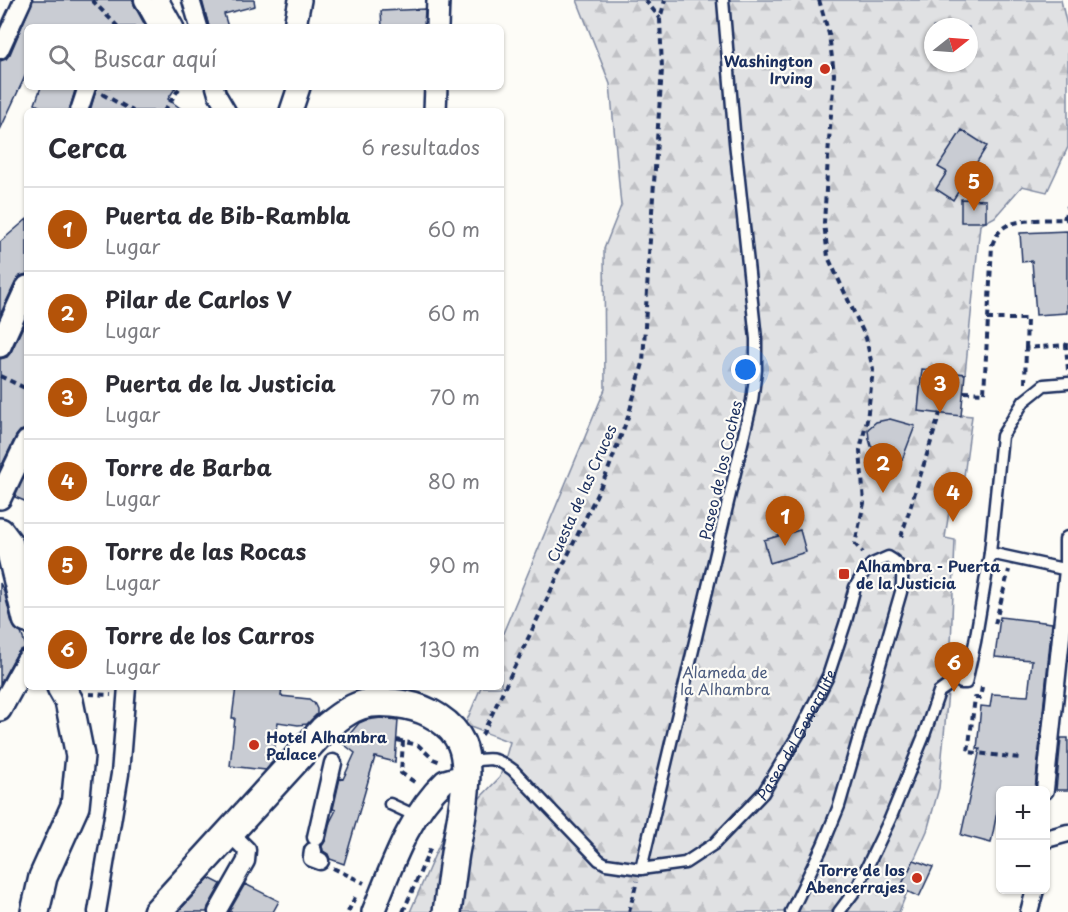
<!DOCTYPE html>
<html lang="es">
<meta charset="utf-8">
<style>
:root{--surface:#fff;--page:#f7f7f7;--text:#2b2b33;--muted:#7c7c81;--line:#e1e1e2;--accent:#b45309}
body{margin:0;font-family:"Playpen Sans",sans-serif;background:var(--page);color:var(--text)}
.controls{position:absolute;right:18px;bottom:18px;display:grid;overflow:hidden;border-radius:9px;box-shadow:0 2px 4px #0004}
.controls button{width:54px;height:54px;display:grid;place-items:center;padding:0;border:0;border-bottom:2px solid var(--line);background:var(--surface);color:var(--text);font:30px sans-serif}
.compass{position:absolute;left:924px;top:18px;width:54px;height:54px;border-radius:50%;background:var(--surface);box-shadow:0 2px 4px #0004;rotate:73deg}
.you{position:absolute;left:746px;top:370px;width:21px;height:21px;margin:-15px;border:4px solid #fff;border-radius:50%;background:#1a73e8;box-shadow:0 0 0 9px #1a73e833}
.badge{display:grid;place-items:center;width:39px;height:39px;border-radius:50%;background:var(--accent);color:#fff;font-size:20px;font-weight:700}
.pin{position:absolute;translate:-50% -50px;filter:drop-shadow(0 2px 3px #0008)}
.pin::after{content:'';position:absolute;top:32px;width:21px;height:18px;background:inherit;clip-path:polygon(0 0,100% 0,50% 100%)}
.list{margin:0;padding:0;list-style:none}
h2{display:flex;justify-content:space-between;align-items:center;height:78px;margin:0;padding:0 24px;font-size:26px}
h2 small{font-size:20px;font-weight:400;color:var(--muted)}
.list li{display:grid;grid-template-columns:39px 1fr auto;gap:18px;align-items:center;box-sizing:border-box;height:84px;padding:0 24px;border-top:2px solid var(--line)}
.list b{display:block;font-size:22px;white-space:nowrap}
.list p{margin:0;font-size:20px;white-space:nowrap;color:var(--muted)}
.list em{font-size:20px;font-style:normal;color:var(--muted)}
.icon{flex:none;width:33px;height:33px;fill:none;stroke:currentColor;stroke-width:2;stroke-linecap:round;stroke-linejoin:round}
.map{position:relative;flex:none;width:1068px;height:912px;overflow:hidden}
.search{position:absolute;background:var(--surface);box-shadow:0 2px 4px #0004;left:24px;top:24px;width:480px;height:66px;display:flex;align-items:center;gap:15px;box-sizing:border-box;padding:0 21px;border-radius:9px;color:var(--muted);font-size:22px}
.panel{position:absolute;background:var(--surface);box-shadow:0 2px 4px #0004;left:24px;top:108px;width:480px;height:582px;border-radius:9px}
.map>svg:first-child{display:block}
</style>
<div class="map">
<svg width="1068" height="912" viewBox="0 0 1068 912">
<defs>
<pattern id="forest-firs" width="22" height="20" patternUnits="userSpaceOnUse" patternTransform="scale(1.5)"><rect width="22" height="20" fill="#e0e1e3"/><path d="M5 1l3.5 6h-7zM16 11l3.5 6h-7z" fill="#c0c1c5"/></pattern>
</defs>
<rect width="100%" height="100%" fill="#fdfcf7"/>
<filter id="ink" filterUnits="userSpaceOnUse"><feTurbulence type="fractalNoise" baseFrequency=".0167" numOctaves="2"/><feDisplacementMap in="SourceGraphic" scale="12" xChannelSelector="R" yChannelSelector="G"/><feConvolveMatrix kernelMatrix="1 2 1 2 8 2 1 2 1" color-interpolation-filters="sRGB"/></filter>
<g filter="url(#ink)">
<path fill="url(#forest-firs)" stroke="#7e88a0" stroke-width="1.5" fill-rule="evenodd" d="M577 0H1061L1068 30V147L1047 192 1022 186 995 217 980 225 965 374 922 370 918 411 972 416 960 506 950 505 945 538 955 540 950 671 939 788 927 831 914 860 900 888 907 892 899 912H459L475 803 500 777 510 742 465 725 481 687H501V638L605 389 604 249 621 206 610 84ZM933 27H969V63H933Z
M448 808 450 809 435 912H410L442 838Z"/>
<path fill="#c9ccd3" stroke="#1b2f5e" stroke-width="1.5" d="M33 0H133L134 5 146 27H27V72L0 130V61L6 59 10 54Z
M202 0H254L255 6 224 14 228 27H209Z
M425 9 424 27H382L381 11Z
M41 87H76L69 111H48L35 104Z
M97 87H176L168 99 184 111H90Z
M962 130 987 146 953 200 936 189 947 172 938 167Z
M961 199 986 200V222H961Z
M27 219V274L20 276 16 281 0 315V242Z
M1067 231V313L1036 315 1032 261 1022 262 1020 233Z
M27 318V429L20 431 16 436 0 469V359L7 357 11 352Z
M922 369 965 374 961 416 918 411Z
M890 419 915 426 902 460 877 451 871 446 869 439 868 429 876 422Z
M27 471V502L15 497Z
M800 530 806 552 770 563 764 540Z
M0 583 4 591 12 623 15 629 21 633 26 646 24 649 20 650 16 655 0 684Z
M1000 617 1052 623 1035 790H1000V797L991 843 961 835 980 749H977L981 706 990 707 992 694 1028 696 1032 660 995 657Z
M236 687H282L281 696 309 699 314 703 317 709V714L307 724 298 725 278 722 273 761 266 770 230 766 235 718H232Z
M381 718 398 720 395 762 375 757 344 864 330 859 328 854 323 851 322 846 326 840 330 822 336 810 333 809 340 778 343 779 355 753 342 743 359 723 366 720Z
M1061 738H1068V790H1056Z
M914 860 933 867 919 897 900 888Z
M209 878 221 884 208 907 207 912H178Z
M245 884 279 901 273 912H229Z"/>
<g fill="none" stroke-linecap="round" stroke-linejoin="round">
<defs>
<g id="service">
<path d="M1068 570 990 553 1002 436 1024 401 1044 385 1068 383"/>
<path d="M961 683H966L975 642 990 553"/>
<path id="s1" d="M466 762C489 758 494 756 513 770L599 860 606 864 641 869 685 863 714 844 763 793 798 735 828 676 846 621 855 587 864 572 872 564 888 557C905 566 903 575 901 592L839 806 823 845 791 912"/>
<path d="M390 804 416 816"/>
<path d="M641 869 752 401 756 370V339L735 142 723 0"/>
<path d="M839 912 857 888 890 819 923 738 939 692 949 685"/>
</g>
<path id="pedestrian" d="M143 0 158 27
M160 0 175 27
M191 0 199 27
M0 50 23 0
M215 87 217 94 227 111
M79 111 87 87
M1045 790 1068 570V540
M316 837 333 763
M1046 839 1068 833
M313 851 312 858 320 861
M97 912 120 774 127 687
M217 912 246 861 247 850 237 840
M1029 912 1035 890"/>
<path id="minor" d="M297 27 296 20 300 0
M437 27 438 0
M291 111 299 87
M435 111 436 87
M0 346 27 287
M0 498 27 442
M0 710 27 661
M373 912C392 866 408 816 445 781L452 779 466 777"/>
<path id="tertiary" d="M0 532 9 544 27 619
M35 912 43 877 75 806 80 756 69 701 61 687
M157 912 323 730C353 704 367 698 406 705 428 709 452 723 461 743 473 769 460 825 455 853 452 872 450 892 447 912"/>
</defs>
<use href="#service" stroke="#1b2f5e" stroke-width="15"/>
<use href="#pedestrian" stroke="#1b2f5e" stroke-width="21"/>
<use href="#minor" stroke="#1b2f5e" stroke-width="26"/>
<use href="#tertiary" stroke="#1b2f5e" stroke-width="32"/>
<path stroke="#1b2f5e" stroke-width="4" stroke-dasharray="6 4.5" stroke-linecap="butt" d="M92 0 118 27
M645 0 660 18
M819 0 829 34 834 74 829 141 824 223 828 257 866 338 873 370 867 420 860 450 864 503 855 544 863 553
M102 94 133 111
M164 111 180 87
M1064 219 1068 206
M987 319H1027L1026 348
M1068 370 1066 345 1068 342
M0 376 27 389
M1025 383 1026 348 1068 345
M964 392 984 393 992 245C995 237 999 230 1006 226 1022 218 1050 220 1068 219
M901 537 940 413
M995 624 1009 570
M982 687 980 698H975L968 752 1020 758
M89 694 111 695
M482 735 607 473 628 417 643 363 649 254 662 69 660 19 665 0
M397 740 418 745 433 759 441 762
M403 741 401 773 416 783
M333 868 364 883
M348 912 356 895
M403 912 431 847
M629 912 637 881"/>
<use href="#service" stroke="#fdfcf7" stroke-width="10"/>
<use href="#pedestrian" stroke="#fdfcf7" stroke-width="16"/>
<use href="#minor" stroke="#fdfcf7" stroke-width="21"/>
<use href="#tertiary" stroke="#fdfcf7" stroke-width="27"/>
</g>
</g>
<g fill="#c8321e" stroke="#fdfcf7" stroke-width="2">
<circle cx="825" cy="69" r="6"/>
<rect x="838" y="568" width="12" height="12" rx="3"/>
<circle cx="254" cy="745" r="6"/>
<circle cx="917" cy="878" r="6"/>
</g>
<g text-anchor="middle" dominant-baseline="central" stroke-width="4.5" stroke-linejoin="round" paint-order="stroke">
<g font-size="15" font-weight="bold" fill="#1b2f5e" stroke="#fdfcf7" text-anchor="end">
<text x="813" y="60">Washington<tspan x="813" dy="17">Irving</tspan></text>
<text x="856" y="565" text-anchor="start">Alhambra - Puerta<tspan x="856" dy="17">de la Justicia</tspan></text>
<text x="266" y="736" text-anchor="start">Hotel Alhambra<tspan x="266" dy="17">Palace</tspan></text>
<text x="905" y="869">Torre de los<tspan x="905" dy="17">Abencerrajes</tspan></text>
</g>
<g font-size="15" fill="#1b2f5e" stroke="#fdfcf7">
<text transform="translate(720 470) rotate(-77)">Paseo de los Coches</text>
<text transform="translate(581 493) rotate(-66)">Cuesta de las Cruces</text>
<text stroke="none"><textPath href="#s1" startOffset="435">Paseo del Generalife</textPath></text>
</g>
<g font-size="15" fill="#4c5c7f" stroke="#fdfcf7">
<text x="725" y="671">Alameda de<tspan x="725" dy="17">la Alhambra</tspan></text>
</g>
</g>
</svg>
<div class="controls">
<button>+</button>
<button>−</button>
</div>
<svg class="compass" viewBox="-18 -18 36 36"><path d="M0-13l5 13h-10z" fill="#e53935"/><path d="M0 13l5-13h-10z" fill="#7c7c81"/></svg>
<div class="you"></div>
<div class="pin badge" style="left:785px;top:546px">1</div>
<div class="pin badge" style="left:883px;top:493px">2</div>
<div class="pin badge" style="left:940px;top:413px">3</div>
<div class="pin badge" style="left:953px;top:522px">4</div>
<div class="pin badge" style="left:974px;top:211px">5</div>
<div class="pin badge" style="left:954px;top:692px">6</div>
<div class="search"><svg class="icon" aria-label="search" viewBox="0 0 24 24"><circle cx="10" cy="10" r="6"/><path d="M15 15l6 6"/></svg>Buscar aquí</div>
<section class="panel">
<h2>Cerca<small>6 resultados</small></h2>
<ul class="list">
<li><span class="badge">1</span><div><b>Puerta de Bib-Rambla</b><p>Lugar</p></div><em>60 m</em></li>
<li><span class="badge">2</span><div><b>Pilar de Carlos V</b><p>Lugar</p></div><em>60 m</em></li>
<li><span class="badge">3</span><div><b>Puerta de la Justicia</b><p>Lugar</p></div><em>70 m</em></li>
<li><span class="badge">4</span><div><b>Torre de Barba</b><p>Lugar</p></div><em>80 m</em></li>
<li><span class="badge">5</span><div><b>Torre de las Rocas</b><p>Lugar</p></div><em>90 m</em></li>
<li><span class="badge">6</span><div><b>Torre de los Carros</b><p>Lugar</p></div><em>130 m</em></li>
</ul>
</section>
</div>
